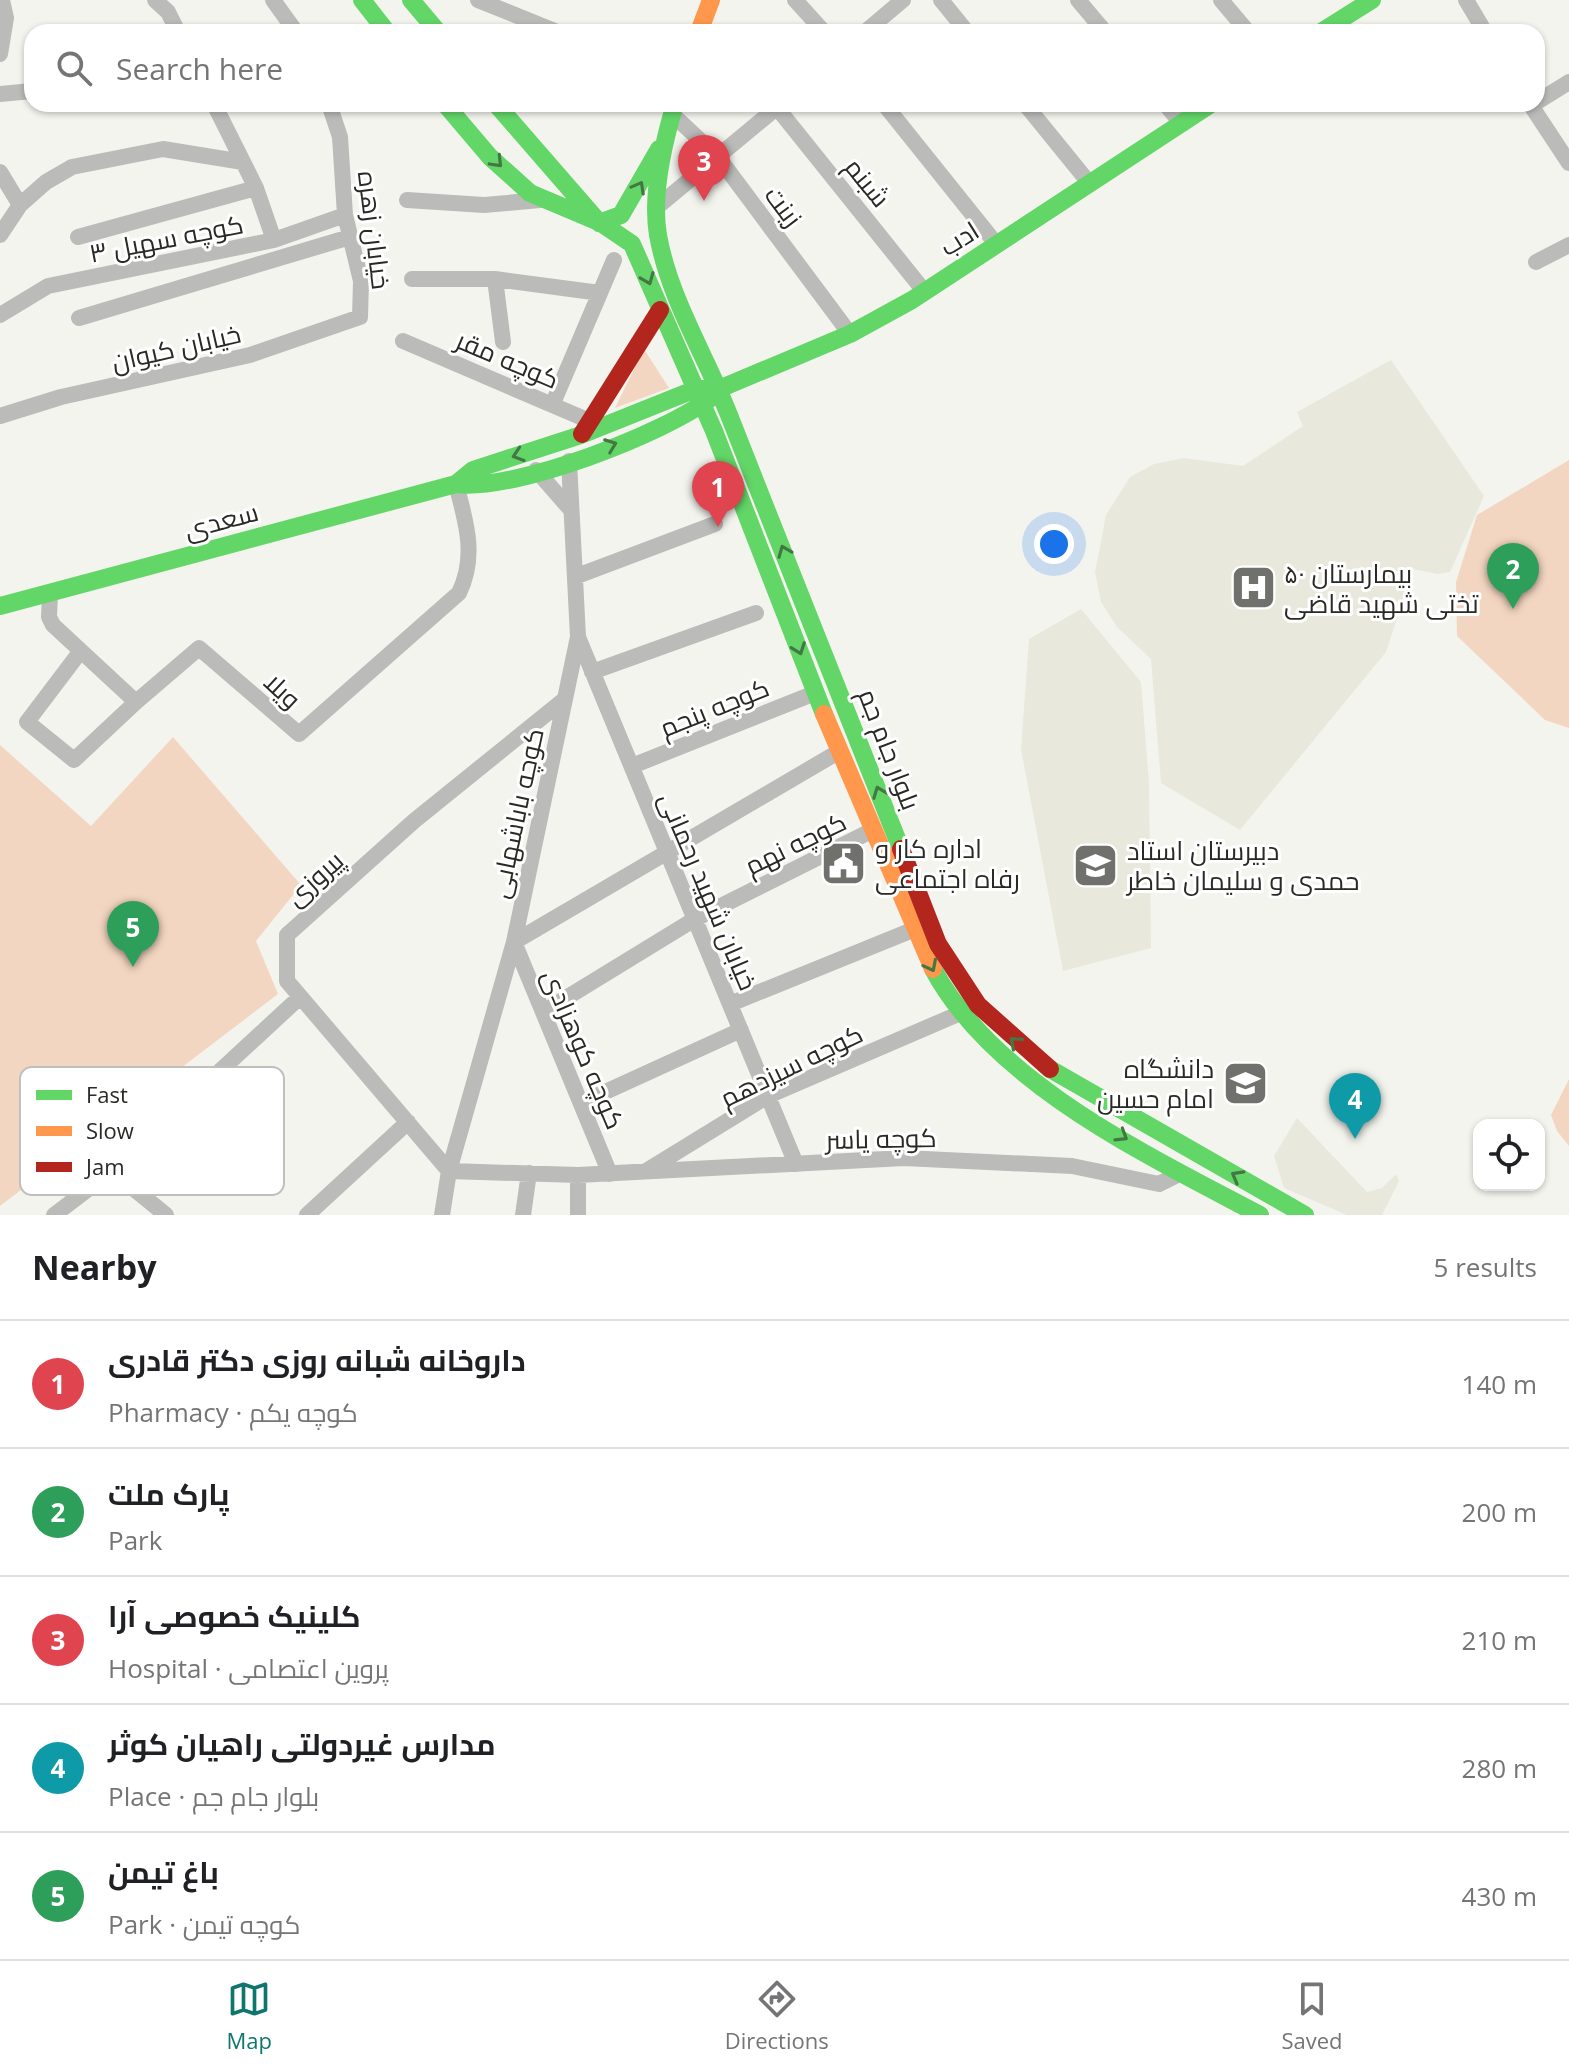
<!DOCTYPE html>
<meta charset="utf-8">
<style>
:root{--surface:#fff;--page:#f6f6f6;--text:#202124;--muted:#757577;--line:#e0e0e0;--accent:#0f766e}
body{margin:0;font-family:"Open Sans",Cairo,sans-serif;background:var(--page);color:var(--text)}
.controls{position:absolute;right:24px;bottom:24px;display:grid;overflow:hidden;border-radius:16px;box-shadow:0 2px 6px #0004}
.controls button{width:72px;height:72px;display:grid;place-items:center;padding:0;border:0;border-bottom:2px solid var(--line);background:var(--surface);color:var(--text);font:40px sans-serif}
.you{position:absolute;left:1054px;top:544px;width:28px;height:28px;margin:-20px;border:6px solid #fff;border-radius:50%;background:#1a73e8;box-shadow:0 0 0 12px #1a73e833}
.badge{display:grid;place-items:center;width:52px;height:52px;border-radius:50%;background:var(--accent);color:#fff;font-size:26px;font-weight:700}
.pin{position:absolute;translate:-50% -66px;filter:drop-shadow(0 2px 4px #0008)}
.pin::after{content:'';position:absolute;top:42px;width:28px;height:24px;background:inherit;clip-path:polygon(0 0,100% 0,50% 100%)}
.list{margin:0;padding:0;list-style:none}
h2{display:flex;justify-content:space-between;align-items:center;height:104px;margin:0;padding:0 32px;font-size:34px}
h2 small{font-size:26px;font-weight:400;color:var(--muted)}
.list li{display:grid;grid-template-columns:52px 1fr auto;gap:24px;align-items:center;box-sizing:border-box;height:128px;padding:0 32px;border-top:2px solid var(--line)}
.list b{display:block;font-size:30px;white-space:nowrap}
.list p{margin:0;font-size:26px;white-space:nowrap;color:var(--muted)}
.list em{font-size:26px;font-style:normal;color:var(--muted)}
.icon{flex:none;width:44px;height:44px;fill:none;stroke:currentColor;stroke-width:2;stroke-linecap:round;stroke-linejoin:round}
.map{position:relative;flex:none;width:1569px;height:1215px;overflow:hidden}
.search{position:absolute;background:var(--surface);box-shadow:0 2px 6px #0004;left:24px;right:24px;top:24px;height:88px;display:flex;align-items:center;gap:20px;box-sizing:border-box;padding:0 28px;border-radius:24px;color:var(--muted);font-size:30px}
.sheet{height:744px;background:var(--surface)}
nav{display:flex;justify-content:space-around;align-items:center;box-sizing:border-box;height:112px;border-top:2px solid var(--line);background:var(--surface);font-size:22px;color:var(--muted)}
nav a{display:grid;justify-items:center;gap:4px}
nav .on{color:var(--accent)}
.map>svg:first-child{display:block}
</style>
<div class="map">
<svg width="1569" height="1215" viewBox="0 0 1569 1215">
<rect width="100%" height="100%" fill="#f4f4ef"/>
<path fill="#e9e8dc" d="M1391 360 1484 496 1450 572 1437 574 1413 569 1386 652 1240 830 1161 783 1151 659 1117 627 1101 602 1095 572 1106 515 1130 477 1154 464 1184 458 1243 466 1303 426 1297 412Z
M1081 609 1141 682 1149 783 1151 948 1063 971 1021 749 1029 639Z
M1297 1118 1367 1192 1382 1188 1396 1174 1399 1181 1382 1215H1347L1284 1188 1274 1156Z"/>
<path fill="#f3d6c1" d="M644 349 669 388 615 408Z
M1569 460V728L1545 720 1457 636 1456 582 1477 515Z
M173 737 301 885 256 941 278 994 0 1206V745L91 826Z
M1569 1079V1146L1557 1131 1551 1115Z"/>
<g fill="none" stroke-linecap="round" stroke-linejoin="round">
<path stroke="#bbbcb9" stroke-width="16" d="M155 0 168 12 178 32
M273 0 296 32
M478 0 557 32
M795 0 824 32
M941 0 967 32
M1078 0 1105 32
M1221 0 1248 32
M1466 0 1485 32
M865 32 903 0
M0 54 6 18 2 0
M0 94 32 91
M1537 102 1569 82
M214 104 256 188 274 240
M774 104 924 291
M884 104 997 245
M1025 104 1090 184
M1165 104 1182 124
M1530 104 1569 163
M672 114 718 157 850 334
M0 172 20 205
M407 200 484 205 540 200
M657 207 781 104
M0 235 20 205 46 182 72 167 163 149 243 162
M78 237 256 188
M1536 262 1569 245
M412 279H495L600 293
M495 279 503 342
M0 315 48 286 274 240 345 215
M79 318 350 237
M403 341 592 422
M553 403 614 260
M0 416 61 397 250 355 360 317 361 281 345 215 340 137 329 104
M536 470 571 510
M577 576 715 524
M50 593 49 617 53 625 136 702 199 648 299 734 459 593C477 556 466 522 456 484
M578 637 796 1164
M80 652 27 722 74 760 136 702
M592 672 756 613
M632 766 815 693
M730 1004 915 929
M543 1012 695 919 873 830
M581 1103 741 1030
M112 1171 166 1215
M449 1171 578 1175 904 1158 1072 1166 1159 1184 1181 1173
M449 1171 287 981V935L414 821 565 699
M646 1171 768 1096 963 1012
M610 1174 514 942 840 751
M578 1175V1215
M54 1215 112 1171 300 997
M307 1215 408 1122
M442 1215 449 1171 514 942 578 637 569 461
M523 1215 529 1173"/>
<path stroke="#63d668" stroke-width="18" d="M362 0 387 32
M411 0 438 32
M1321 32 1372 0
M445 104 490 157 530 193 601 223 632 244 714 431 824 714
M496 104 596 219
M675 104C663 144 651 194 658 235 669 298 706 356 729 415 786 560 844 705 901 849
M599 223 621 215 659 149
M456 484 473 470 581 435 696 389H719L850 334 912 300 1211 104
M0 606 456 484C514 492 666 433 712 397
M933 969C994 1083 1149 1156 1260 1215
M1050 1069 1305 1215"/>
<path stroke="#ff974d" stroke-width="18" d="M699 32 711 0
M824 714 933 969"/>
<path stroke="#b3261e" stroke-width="18" d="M582 434 660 310
M901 849 938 944 978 1005 1050 1069"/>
</g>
<defs><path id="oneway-chevron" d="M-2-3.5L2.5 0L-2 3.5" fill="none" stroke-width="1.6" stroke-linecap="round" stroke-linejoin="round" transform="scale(2)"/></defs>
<g stroke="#437743">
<use href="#oneway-chevron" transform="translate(497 162) rotate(46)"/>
<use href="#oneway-chevron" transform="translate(639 187) rotate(-61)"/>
<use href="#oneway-chevron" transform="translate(648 279) rotate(68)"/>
<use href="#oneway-chevron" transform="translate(611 445) rotate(-21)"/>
<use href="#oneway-chevron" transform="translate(518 455) rotate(162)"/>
<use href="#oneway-chevron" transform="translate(784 551) rotate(-112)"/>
<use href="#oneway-chevron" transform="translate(799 649) rotate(70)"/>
<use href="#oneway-chevron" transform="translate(879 792) rotate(-111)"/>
<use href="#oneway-chevron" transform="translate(931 966) rotate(63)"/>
<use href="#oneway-chevron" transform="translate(1015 1042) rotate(-139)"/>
<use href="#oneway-chevron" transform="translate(1122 1136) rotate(32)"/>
<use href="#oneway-chevron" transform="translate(1237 1176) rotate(-151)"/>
</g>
<defs>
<symbol id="hospital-square" viewBox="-11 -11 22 22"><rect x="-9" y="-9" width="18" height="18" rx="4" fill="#70706c" stroke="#fff"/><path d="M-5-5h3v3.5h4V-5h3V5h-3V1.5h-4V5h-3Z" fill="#fff"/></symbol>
<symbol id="civic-square" viewBox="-11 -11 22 22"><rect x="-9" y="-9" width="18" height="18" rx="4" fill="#70706c" stroke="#fff"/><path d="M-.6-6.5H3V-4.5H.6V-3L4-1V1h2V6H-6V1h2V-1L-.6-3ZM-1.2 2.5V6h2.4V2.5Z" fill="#fff"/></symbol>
<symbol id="school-square" viewBox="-11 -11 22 22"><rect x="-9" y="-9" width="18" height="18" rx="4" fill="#70706c" stroke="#fff"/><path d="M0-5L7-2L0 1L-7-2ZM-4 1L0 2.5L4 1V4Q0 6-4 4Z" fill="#fff"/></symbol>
<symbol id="university-square" viewBox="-11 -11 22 22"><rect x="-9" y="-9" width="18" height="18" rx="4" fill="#70706c" stroke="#fff"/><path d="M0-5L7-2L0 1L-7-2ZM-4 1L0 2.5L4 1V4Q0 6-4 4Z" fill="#fff"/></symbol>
</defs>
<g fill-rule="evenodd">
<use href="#hospital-square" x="1228" y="562" width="51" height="51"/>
<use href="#civic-square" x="818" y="838" width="51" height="51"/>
<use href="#school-square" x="1070" y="840" width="51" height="51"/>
<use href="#university-square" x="1220" y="1058" width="51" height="51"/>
</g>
<g text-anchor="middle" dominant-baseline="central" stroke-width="6" stroke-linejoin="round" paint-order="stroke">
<g font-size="26" fill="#292925" stroke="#fff">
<text transform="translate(868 182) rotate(51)">شبنم</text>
<text transform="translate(784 206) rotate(53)">زینت</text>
<text transform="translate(375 230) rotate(83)">خیابان زهره</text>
<text transform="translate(166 238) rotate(-11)">کوچه سهیل ۳</text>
<text transform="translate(959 238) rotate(-32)">ادب</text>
<text transform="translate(176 347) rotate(-13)">خیابان کیوان</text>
<text transform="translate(508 359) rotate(23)">کوچه مقر</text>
<text transform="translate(221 520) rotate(-15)">سعدی</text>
<text transform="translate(283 690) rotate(43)">ویلا</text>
<text transform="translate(714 707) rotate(-22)">کوچه پنجم</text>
<text transform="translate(890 749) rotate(69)">بلوار جام جم</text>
<text transform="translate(516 813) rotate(-78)">کوچه باباشهابی</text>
<text transform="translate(795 843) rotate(-26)">کوچه نهم</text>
<text transform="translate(314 878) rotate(-42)">پیروزی</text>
<text transform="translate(709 891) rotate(67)">خیابان شهید رحمانی</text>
<text transform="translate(584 1049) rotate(67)">کوچه کوهزادی</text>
<text transform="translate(791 1065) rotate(-26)">کوچه سیزدهم</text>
<text transform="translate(881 1138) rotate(-1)">کوچه یاسر</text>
</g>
<g font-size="26" fill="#292925" stroke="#fff" text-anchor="start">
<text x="1284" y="573">بیمارستان ۵۰<tspan x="1284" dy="30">تختی شهید قاضی</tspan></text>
<text x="875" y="848">اداره کار و<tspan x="875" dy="30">رفاه اجتماعی</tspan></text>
<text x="1127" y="850">دبیرستان استاد<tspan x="1127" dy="30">حمدی و سلیمان خاطر</tspan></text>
<text x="1214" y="1068" text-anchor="end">دانشگاه<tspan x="1214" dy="30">امام حسین</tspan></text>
</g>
</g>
<rect x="20" y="1067" width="264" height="128" rx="12" fill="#fff" stroke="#bfbfbe" stroke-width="2"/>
<rect x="36" y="1090" width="36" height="10" fill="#63d668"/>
<rect x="36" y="1126" width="36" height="10" fill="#ff974d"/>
<rect x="36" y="1162" width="36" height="10" fill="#b3261e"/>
<g font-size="22" fill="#292925">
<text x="86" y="1103">Fast</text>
<text x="86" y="1139">Slow</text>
<text x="86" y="1175">Jam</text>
</g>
</svg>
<div class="controls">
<button><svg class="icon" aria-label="locate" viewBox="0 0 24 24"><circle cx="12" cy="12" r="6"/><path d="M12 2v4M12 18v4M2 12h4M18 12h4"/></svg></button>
</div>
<div class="you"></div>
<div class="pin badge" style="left:718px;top:527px;background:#e0444e">1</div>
<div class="pin badge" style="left:1513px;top:609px;background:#2e9e5b">2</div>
<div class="pin badge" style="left:704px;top:201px;background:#e0444e">3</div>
<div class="pin badge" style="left:1355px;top:1139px;background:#0f9aa8">4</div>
<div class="pin badge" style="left:133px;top:967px;background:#2e9e5b">5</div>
<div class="search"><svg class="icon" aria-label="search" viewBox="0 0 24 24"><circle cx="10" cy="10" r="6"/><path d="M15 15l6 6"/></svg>Search here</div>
</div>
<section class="sheet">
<h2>Nearby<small>5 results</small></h2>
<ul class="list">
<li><span class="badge" style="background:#e0444e">1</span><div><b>داروخانه شبانه روزی دکتر قادری</b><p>Pharmacy · کوچه یکم</p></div><em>140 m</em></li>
<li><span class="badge" style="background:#2e9e5b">2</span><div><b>پارک ملت</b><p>Park</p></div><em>200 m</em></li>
<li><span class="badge" style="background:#e0444e">3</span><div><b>کلینیک خصوصی آرا</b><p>Hospital · پروین اعتصامی</p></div><em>210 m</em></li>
<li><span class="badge" style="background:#0f9aa8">4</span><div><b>مدارس غیردولتی راهیان کوثر</b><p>Place · بلوار جام جم</p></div><em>280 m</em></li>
<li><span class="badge" style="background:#2e9e5b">5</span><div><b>باغ تیمن</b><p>Park · کوچه تیمن</p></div><em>430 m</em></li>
</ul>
</section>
<nav>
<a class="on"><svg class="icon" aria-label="map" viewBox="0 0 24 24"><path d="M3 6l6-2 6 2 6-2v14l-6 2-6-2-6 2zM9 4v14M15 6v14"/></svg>Map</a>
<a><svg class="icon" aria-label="directions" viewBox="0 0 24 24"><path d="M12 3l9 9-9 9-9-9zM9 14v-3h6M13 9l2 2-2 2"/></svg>Directions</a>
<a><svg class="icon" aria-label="saved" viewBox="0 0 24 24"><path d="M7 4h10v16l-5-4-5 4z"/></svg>Saved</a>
</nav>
